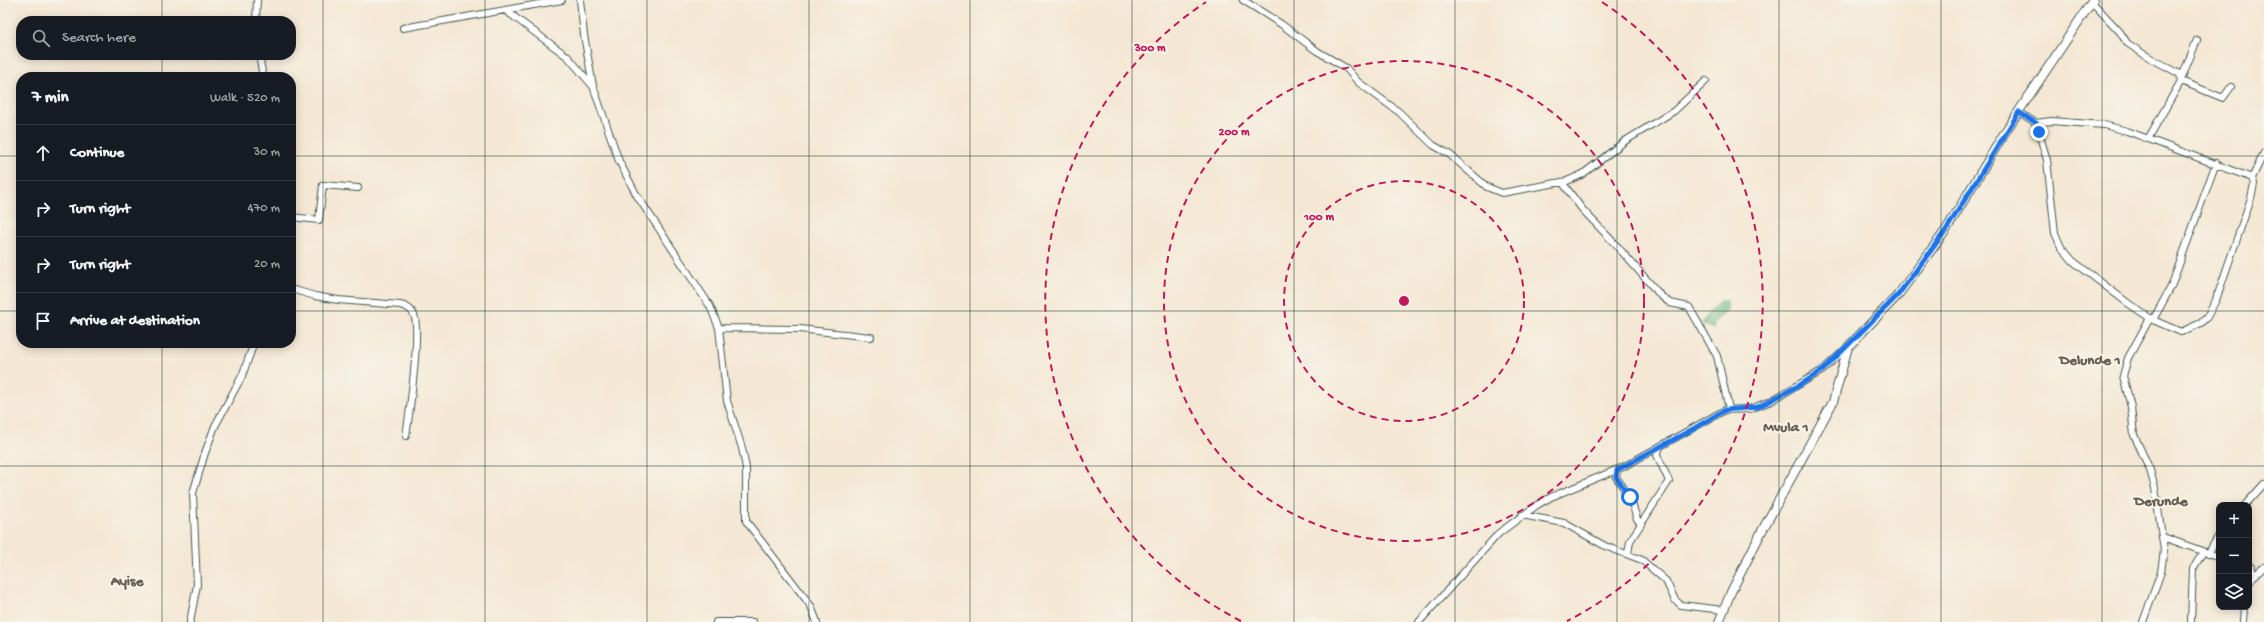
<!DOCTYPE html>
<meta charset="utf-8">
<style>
:root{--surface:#171b24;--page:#20242c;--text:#f1f3f6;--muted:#9ea1a6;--line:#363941}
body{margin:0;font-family:"Gochi Hand",sans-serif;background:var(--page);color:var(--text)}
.controls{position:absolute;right:12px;bottom:12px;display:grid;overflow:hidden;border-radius:8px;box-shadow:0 2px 10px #0003}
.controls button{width:36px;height:36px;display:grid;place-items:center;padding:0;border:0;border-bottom:1px solid var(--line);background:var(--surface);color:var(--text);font:20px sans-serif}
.stop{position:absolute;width:12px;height:12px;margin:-9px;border:3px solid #1a73e8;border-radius:50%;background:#fff}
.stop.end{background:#1a73e8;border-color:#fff;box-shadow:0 1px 4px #0008}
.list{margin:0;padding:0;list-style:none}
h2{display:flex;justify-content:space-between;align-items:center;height:52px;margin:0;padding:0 16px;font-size:17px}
h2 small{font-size:13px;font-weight:400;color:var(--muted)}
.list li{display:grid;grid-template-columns:26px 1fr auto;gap:12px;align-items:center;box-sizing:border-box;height:56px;padding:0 16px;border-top:1px solid var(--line)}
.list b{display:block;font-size:15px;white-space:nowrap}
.list em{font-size:13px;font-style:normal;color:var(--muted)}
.icon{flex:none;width:22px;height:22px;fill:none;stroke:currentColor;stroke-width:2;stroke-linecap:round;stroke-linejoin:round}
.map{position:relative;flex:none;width:2264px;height:622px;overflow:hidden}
.search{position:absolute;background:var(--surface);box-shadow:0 2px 10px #0003;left:16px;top:16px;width:280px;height:44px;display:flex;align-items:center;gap:10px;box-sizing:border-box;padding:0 14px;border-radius:16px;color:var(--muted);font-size:15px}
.panel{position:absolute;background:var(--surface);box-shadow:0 2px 10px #0003;left:16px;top:72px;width:280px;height:276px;border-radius:16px}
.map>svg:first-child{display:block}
</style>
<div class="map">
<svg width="2264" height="622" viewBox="0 0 2264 622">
<defs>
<pattern id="forest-crowns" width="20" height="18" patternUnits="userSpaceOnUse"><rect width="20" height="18" fill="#68b781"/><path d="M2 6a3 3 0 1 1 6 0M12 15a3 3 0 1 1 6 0" fill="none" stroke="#55966a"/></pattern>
</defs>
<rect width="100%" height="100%" fill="#f7f3e8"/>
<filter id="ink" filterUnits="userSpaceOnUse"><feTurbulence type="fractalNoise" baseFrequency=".025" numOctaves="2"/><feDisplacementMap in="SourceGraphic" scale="8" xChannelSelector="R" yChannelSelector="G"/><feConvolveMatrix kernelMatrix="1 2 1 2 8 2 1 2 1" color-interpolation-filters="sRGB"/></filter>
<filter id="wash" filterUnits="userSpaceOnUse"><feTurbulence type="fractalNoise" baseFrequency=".012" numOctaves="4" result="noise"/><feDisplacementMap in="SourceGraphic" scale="16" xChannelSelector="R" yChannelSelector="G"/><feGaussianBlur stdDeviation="0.9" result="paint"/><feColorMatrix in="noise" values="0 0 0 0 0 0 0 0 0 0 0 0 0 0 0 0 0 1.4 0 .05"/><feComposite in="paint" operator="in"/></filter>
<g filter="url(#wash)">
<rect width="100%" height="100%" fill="#f4e7d3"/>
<path fill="url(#forest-crowns)" stroke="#447a5a" d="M1721 301H1727V311L1715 321 1713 329 1702 324 1707 314Z"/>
</g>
<g filter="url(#ink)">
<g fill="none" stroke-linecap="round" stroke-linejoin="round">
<defs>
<path id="minor" d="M580 0 584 35 593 86 619 161 636 194 710 306 719 328 727 401 742 448 746 468V521L811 606 817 622
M1243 0 1281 24 1317 51 1346 68 1358 82 1399 112 1433 145 1449 154 1487 187 1502 193 1567 181 1583 174 1625 141 1674 111 1706 81
M2092 2 2120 32 2127 43 2145 55 2180 74 2181 81 2223 98 2231 87
M505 10 568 57 591 84
M256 21 257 0
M403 28 562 0
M259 55 263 77
M2182 77 2197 40
M2019 112 2036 123
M2051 121 2104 125 2127 131 2252 178 2254 184 2251 198 2216 300 2207 317 2201 323 2181 332 2153 320 2129 304 2073 261 2061 247 2055 233 2047 160 2036 123Z
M2148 139 2181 81
M2252 178 2264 153
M1562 182 1582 209 1616 245 1661 296 1670 303 1689 307 1717 356 1729 409
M291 217 319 220 323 185 358 188
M291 289 315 296 338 300 400 305C406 306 411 308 414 315 421 329 409 417 406 436
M2153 320 2171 287 2216 163
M719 328 800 329 871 337
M1617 470 1616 477 1630 497 1637 519 1641 524 1630 541 1628 554
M2245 505 2264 484
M1522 515 1564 523 1605 546 1642 560 1666 581 1675 600 1681 605 1723 610
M1641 524 1669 481 1657 455 1660 447
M2163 537 2219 557
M2208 554 2219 535
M2249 565 2252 568 2253 577 2249 583
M2253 577 2264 567
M190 622 197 585 193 493 205 453 215 426 242 376 254 343
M716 622H753
M1419 622 1499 533 1537 505 1551 497 1623 467 1725 410 1750 409 1771 401 1823 370 1848 347
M2143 622 2161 572 2164 550 2155 488 2150 470 2134 435 2131 407 2123 376 2128 358 2150 318
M2191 622 2193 569 2203 552
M2243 622 2244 607"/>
<path id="tertiary" d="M1719 622 1731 592 1763 529 1833 402 1848 347 1898 295 1946 230 2005 132 2093 0"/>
</defs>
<use href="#minor" stroke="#3f564c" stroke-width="8"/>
<use href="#tertiary" stroke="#3f564c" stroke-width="10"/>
<use href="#minor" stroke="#fff" stroke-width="6"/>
<use href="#tertiary" stroke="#fff" stroke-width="8"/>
</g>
</g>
<g fill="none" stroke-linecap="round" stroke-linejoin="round" filter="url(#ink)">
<path stroke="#1a73e8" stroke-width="5" d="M1630 497 1616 477 1617 470 1695 428 1725 410 1758 407 1800 385 1823 370 1898 295 1946 230 2019 112 2036 123 2039 132"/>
</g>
<path fill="none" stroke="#1f3d34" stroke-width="1" stroke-opacity="0.55" d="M162 0V21M323 0V622M485 0V622M647 0V622M809 0V622M970 0V622M1132 0V622M1294 0V622M1455 0V622M1617 0V622M1779 0V622M1941 0V622M2102 0V622M162 55V77M0 156H21M291 156H2264M0 311H21M291 311H2264M162 343V622M0 466H2264"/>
<g fill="none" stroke="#c2185b" stroke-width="2" stroke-dasharray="7 5">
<circle cx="1404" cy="301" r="120"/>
<circle cx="1404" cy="301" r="240"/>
<path d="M1241 621A359 359 0 0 1 1206 2M1602 2A359 359 0 0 1 1567 621"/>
</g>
<g text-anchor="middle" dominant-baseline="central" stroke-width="4" stroke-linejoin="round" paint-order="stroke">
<g font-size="15" font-weight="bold" fill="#685f51" stroke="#f7f3e8">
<text x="2090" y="361">Delunde 1</text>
<text x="1786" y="428">Mvula 1</text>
<text x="2161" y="502">Derunde</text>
<text x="127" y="582">Ayise</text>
</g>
</g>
<circle cx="1404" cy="301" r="6" fill="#c2185b" stroke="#f7f3e8" stroke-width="2"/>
<g font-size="12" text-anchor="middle" font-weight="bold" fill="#c2185b" stroke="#f7f3e8" stroke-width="4" stroke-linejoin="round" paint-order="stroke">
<text x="1150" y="51">300 m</text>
<text x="1234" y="135">200 m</text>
<text x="1319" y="220">100 m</text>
</g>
</svg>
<div class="controls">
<button>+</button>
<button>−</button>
<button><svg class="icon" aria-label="layers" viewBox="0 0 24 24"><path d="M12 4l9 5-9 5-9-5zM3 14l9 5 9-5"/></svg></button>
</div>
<div class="stop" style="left:1630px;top:497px"></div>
<div class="stop end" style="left:2039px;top:132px"></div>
<div class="search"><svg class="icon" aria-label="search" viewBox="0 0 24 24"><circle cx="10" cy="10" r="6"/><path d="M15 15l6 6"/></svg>Search here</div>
<section class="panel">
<h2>7 min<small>Walk · 520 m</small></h2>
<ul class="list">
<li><svg class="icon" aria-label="ahead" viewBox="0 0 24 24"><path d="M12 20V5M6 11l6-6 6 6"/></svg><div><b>Continue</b></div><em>30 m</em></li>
<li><svg class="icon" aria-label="right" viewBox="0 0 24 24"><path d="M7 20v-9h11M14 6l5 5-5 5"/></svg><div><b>Turn right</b></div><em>470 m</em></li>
<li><svg class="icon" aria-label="right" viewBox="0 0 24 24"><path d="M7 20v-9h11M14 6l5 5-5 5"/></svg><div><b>Turn right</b></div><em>20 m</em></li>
<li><svg class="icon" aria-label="arrive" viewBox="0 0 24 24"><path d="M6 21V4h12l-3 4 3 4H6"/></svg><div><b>Arrive at destination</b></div></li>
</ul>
</section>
</div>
